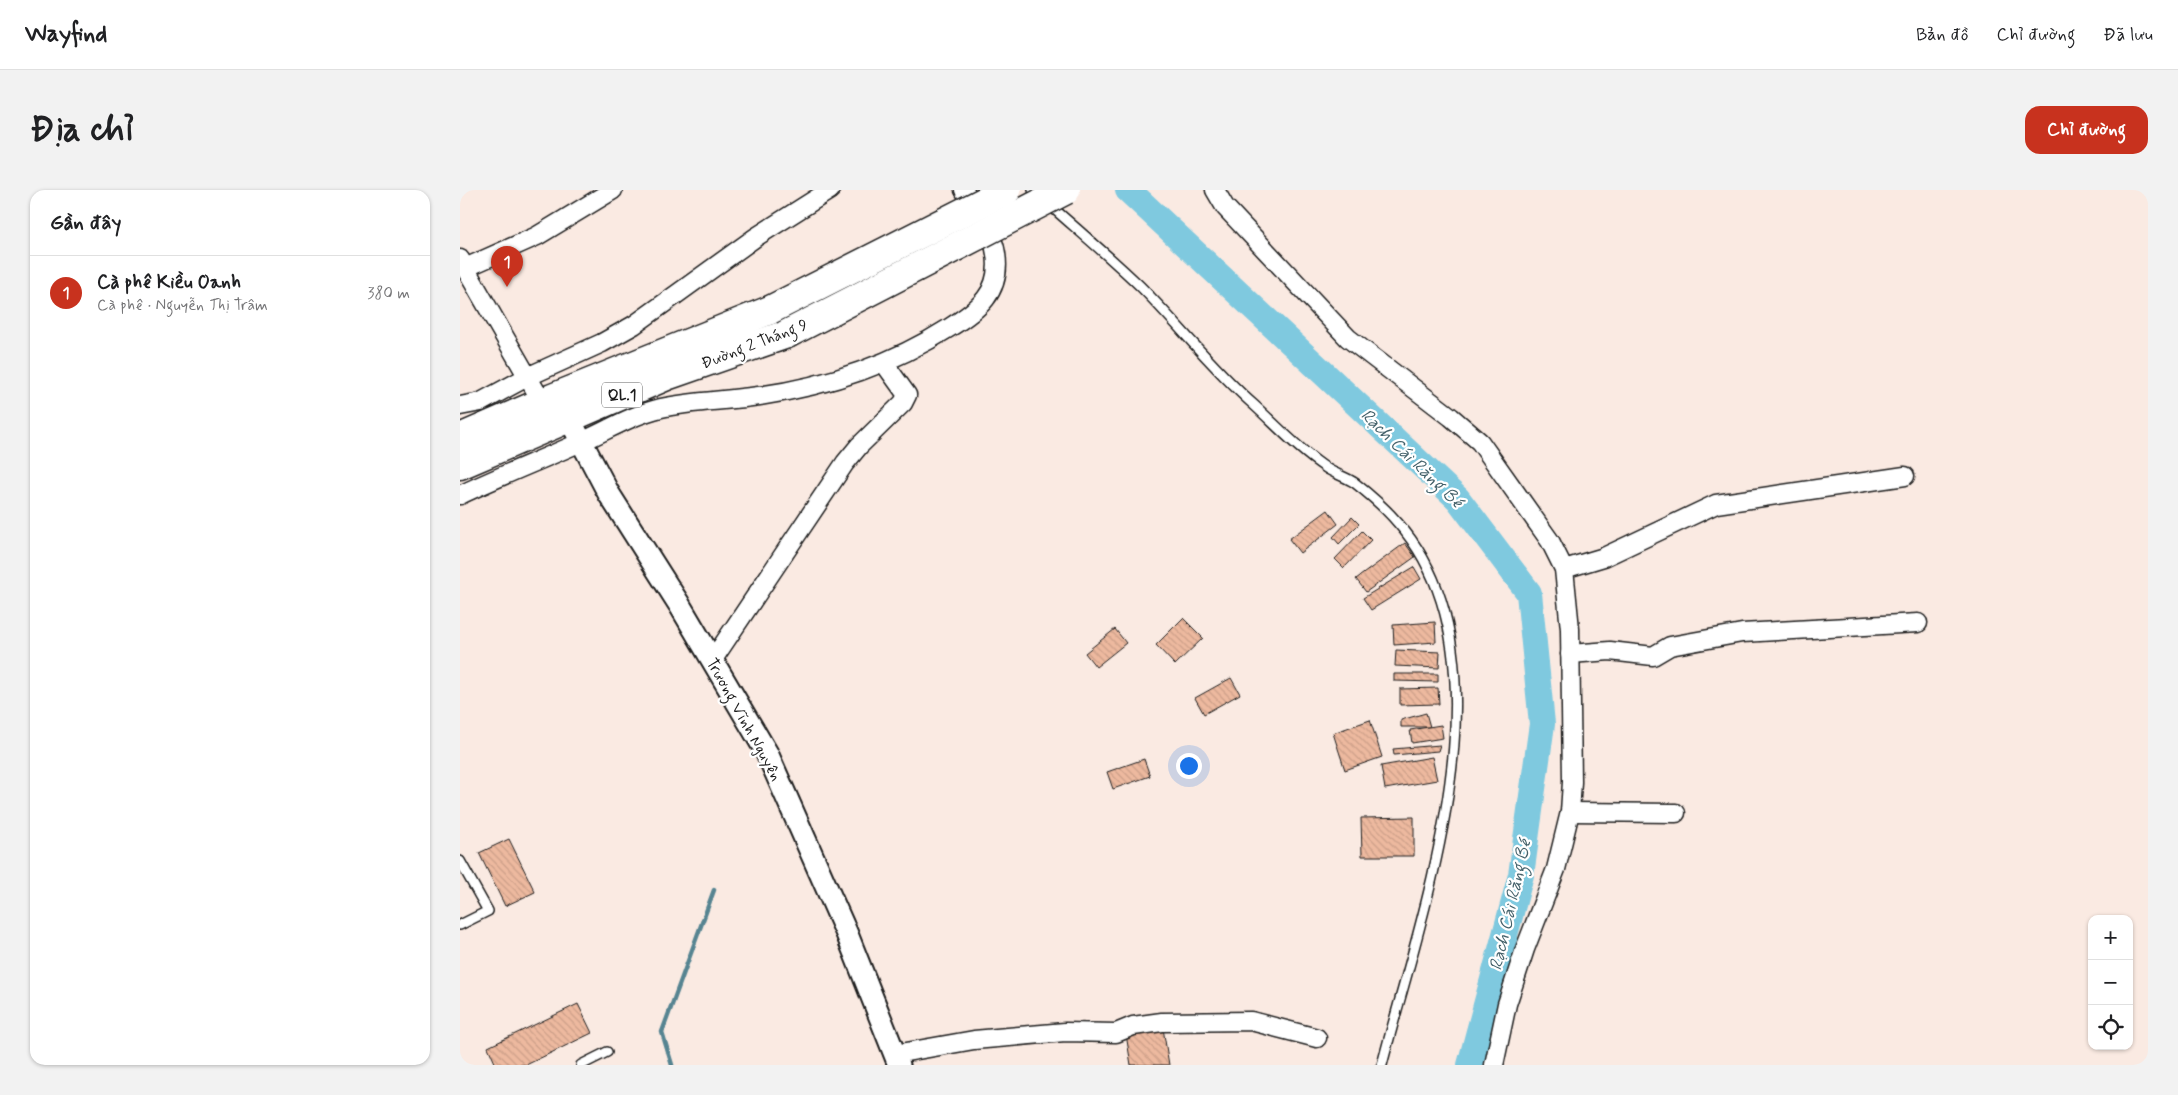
<!DOCTYPE html>
<html lang="vi">
<head>
<meta charset="utf-8">
<style>
	body { margin:0; font-family:Mynerve,sans-serif; background:#f2f2f2; color:#202124 }
	.controls { position:absolute; right:15px; bottom:15px; display:grid; overflow:hidden; border-radius:10px; box-shadow:0 1px 4px #0004 }
	.controls button { width:45px; height:45px; display:grid; place-items:center; padding:0; border:0; border-bottom:1px solid #e0e0e0; background:#fff; color:#202124; font:25px sans-serif }
	.you { position:absolute; left:728px; top:575px; width:18px; height:18px; margin:-12px; border:4px solid #fff; border-radius:50%; background:#1a73e8; box-shadow:0 0 0 8px #1a73e833 }
	.badge { display:grid; place-items:center; width:32px; height:32px; border-radius:50%; background:#c8321e; color:#fff; font-size:16px; font-weight:700 }
	.pin { position:absolute; translate:-50% -41px; filter:drop-shadow(0 1px 2px #0008) }
	.pin::after { content:''; position:absolute; top:26px; width:18px; height:15px; background:inherit; clip-path:polygon(0 0,100% 0,50% 100%) }
	.list { margin:0; padding:0; list-style:none }
	h2 { display:flex; justify-content:space-between; align-items:center; height:65px; margin:0; padding:0 20px; font-size:21px }
	h2 small { font-size:16px; font-weight:400; color:#757577 }
	.list li { display:grid; grid-template-columns:32px 1fr auto; gap:15px; align-items:center; box-sizing:border-box; height:75px; padding:0 20px; border-top:1px solid #e0e0e0 }
	.list b { display:block; font-size:19px; white-space:nowrap }
	.list p { margin:0; font-size:16px; white-space:nowrap; color:#757577 }
	.list em { font-size:16px; font-style:normal; color:#757577 }
	.icon { flex:none; width:28px; height:28px; fill:none; stroke:currentColor; stroke-width:2; stroke-linecap:round; stroke-linejoin:round }
	.map { position:relative; flex:none; width:1688px; height:875px; overflow:hidden; border-radius:15px }
	header { display:flex; align-items:center; gap:30px; box-sizing:border-box; height:70px; padding:0 25px; background:#fff; border-bottom:1px solid #e0e0e0 }
	header strong { font-size:24px }
	nav { display:flex; gap:28px; margin-inline-start:auto; font-size:18px }
	.intro { display:flex; align-items:center; justify-content:space-between; box-sizing:border-box; height:120px; padding:0 30px }
	h1 { margin:0; font-size:35px }
	.button { padding:12px 22px; border-radius:15px; background:#c8321e; color:#fff; font-size:18px; font-weight:700 }
	main { display:flex; gap:30px; padding:0 30px }
	aside { flex:1; background:#fff; border-radius:15px; box-shadow:0 1px 4px #0004 }
	.map>svg:first-child { display:block }
</style>
</head>
<body>
<header>
<strong>Wayfind</strong>
<nav><a>Bản đồ</a><a>Chỉ đường</a><a>Đã lưu</a></nav>
</header>
<div class="intro"><h1>Địa chỉ</h1><a class="button">Chỉ đường</a></div>
<main>
<aside>
<h2>Gần đây<small></small></h2>
<ul class="list">
<li><span class="badge">1</span><div><b>Cà phê Kiều Oanh</b><p>Cà phê · Nguyễn Thị Trâm</p></div><em>380 m</em></li>
</ul>
</aside>
<div class="map">
<svg width="1688" height="875" viewBox="0 0 1688 875">
	<defs>
		<pattern id="building-back-hatch" width="6" height="6" patternUnits="userSpaceOnUse" patternTransform="scale(1.25)"><rect width="6" height="6" fill="#edb99f"/><path d="M-1 5l2 2M0 0l6 6M5-1l2 2" fill="none" stroke="#cb9e88"/></pattern>
	</defs>
	<rect width="100%" height="100%" fill="#faeae2"/>
	<filter id="ink" filterUnits="userSpaceOnUse"><feTurbulence type="fractalNoise" baseFrequency=".02" numOctaves="2"/><feDisplacementMap in="SourceGraphic" scale="10" xChannelSelector="R" yChannelSelector="G"/><feConvolveMatrix kernelMatrix="1 2 1 2 8 2 1 2 1" color-interpolation-filters="sRGB"/></filter>
	<g filter="url(#ink)">
		<g fill="none" stroke-linecap="round" stroke-linejoin="round">
			<!-- stream -->
			<polyline stroke="#578491" stroke-width="4.5" points="212,875 202,842 254,700"/>
			<!-- river -->
			<polyline stroke="#7fc9df" stroke-width="26" points="668,0 998,309 1069,403 1082,534 1061,685 1010,875"/>
		</g>
		<!-- building -->
		<g fill="url(#building-back-hatch)" stroke="#1c1c1c">
			<polygon points="868,320 878,334 840,363 829,349"/>
			<polygon points="892,327 899,334 879,354 873,347"/>
			<polygon points="902,341 911,350 884,378 875,369"/>
			<polygon points="945,353 955,367 906,402 896,389"/>
			<polygon points="954,377 961,389 911,420 903,408"/>
			<polygon points="723,428 743,448 715,475 696,455"/>
			<polygon points="975,432 976,452 934,455 933,435"/>
			<polygon points="655,439 666,453 636,477 625,463"/>
			<polygon points="936,460 980,462 979,478 935,476"/>
			<polygon points="934,484 978,484 978,492 934,491"/>
			<polygon points="771,488 780,504 744,524 735,508"/>
			<polygon points="978,498 979,514 940,515 940,499"/>
			<polygon points="966,523 970,537 941,537 941,530"/>
			<polygon points="910,530 922,567 885,580 873,543"/>
			<polygon points="981,535 983,548 952,553 950,540"/>
			<polygon points="980,555 978,561 934,565 933,559"/>
			<polygon points="972,567 977,590 925,599 921,576"/>
			<polygon points="684,569 690,586 653,599 647,582"/>
			<polygon points="954,627 954,666 902,666 901,628"/>
			<polygon points="49,649 75,702 45,716 19,663"/>
			<polygon points="118,814 132,843 66,875 36,875 28,857"/>
			<polygon points="702,832 709,875 671,875 665,838"/>
		</g>
		<g fill="none" stroke-linecap="round" stroke-linejoin="round">
			<!-- service casing -->
			<g stroke="#1c1c1c" stroke-width="12">
				<g id="service">
					<path d="M 573,0 C 608,32 646,63 680,96 C 719,135 753,179 794,215 C 817,236 840,261 866,278 C 875,284 886,287 895,293 C 909,304 926,319 938,333 C 1057,467 961,723 922,875"/>
					<polyline points="0,671 28,721 0,735"/>
					<polyline points="121,875 147,862"/>
				</g>
			</g>
			<!-- minor casing -->
			<g stroke="#1c1c1c" stroke-width="21">
				<g id="minor">
					<polyline points="755,0 765,17 888,148 991,227 1020,252 1090,351 1104,379 1110,439 1112,592 1110,622 1096,679 1065,759 1047,814 1034,875"/>
					<polyline points="0,69 82,212"/>
					<polyline points="5,78 77,46 153,0"/>
					<polyline points="0,216 21,212 67,187 142,153 174,135 296,47 370,0"/>
					<path d="M 0,305 C 40,286 81,270 121,252 C 148,240 172,225 201,218 C 233,211 266,211 299,206 C 367,196 431,175 489,138 C 518,120 542,102 536,64 C 533,42 516,19 504,0"/>
					<polyline points="1104,379 1144,367 1256,314 1445,286"/>
					<polyline points="1110,464 1150,461 1193,466 1210,456 1282,443 1458,433"/>
					<polyline points="252,471 385,273 399,256 443,213 447,205 424,173"/>
					<polyline points="1110,622 1216,623"/>
					<polyline points="435,864 514,850 605,842 656,843 673,836 702,832 791,831 857,848"/>
				</g>
			</g>
			<!-- tertiary casing -->
			<g stroke="#1c1c1c" stroke-width="25">
				<polyline id="tertiary" points="109,228 149,304 219,414 307,563 387,744 439,875"/>
			</g>
			<!-- trunk casing -->
			<g stroke="#1c1c1c" stroke-width="31">
				<g id="trunk">
					<polyline points="0,248 92,208 310,120"/>
					<polyline points="0,275 209,185 327,144"/>
				</g>
			</g>
			<!-- service -->
			<use href="#service" stroke="#fff" stroke-width="9"/>
			<!-- minor -->
			<use href="#minor" stroke="#fff" stroke-width="18"/>
			<!-- tertiary -->
			<use href="#tertiary" stroke="#fff" stroke-width="21"/>
			<!-- trunk -->
			<use href="#trunk" stroke="#fff" stroke-width="28"/>
			<!-- trunk-bridge casing -->
			<g stroke="#1c1c1c" stroke-width="31" stroke-linecap="butt">
				<g id="trunk-bridge">
					<polyline points="310,120 547,0"/>
					<polyline points="327,144 606,0"/>
				</g>
			</g>
			<!-- trunk-bridge -->
			<use href="#trunk-bridge" stroke="#fff" stroke-width="28"/>
		</g>
	</g>
	<g text-anchor="middle" stroke-width="4.5" stroke-linejoin="round" paint-order="stroke">
		<!-- shield labels -->
		<rect fill="#fff" stroke="#606060" stroke-width="1" x="142" y="192.5" width="40" height="25" rx="4"/>
		<g font-size="15" font-weight="bold" fill="#1c1c1c">
			<text x="162" y="210">QL.1</text>
		</g>
		<!-- street labels -->
		<g font-size="16" fill="#1c1c1c" stroke="#fff">
			<text transform="translate(294 153) rotate(-21)" y="6">Đường 2 Tháng 9</text>
			<text transform="translate(285 529) rotate(61)" y="6">Trương Vĩnh Nguyên</text>
		</g>
		<!-- water labels -->
		<g font-size="18" font-style="italic" fill="#44616a" stroke="#fff">
			<text transform="translate(952 268) rotate(44)" y="6">Rạch Cái Răng Bé</text>
			<text transform="translate(1050 715) rotate(-77)" y="6">Rạch Cái Răng Bé</text>
		</g>
	</g>
</svg>
<div class="controls">
<button>+</button>
<button>−</button>
<button><svg class="icon" aria-label="locate" viewBox="0 0 24 24"><circle cx="12" cy="12" r="6"/><path d="M12 2v4M12 18v4M2 12h4M18 12h4"/></svg></button>
</div>
<div class="you"></div>
<div class="pin badge" style="left:47px;top:97px">1</div>
</div>
</main>
</body>
</html>
